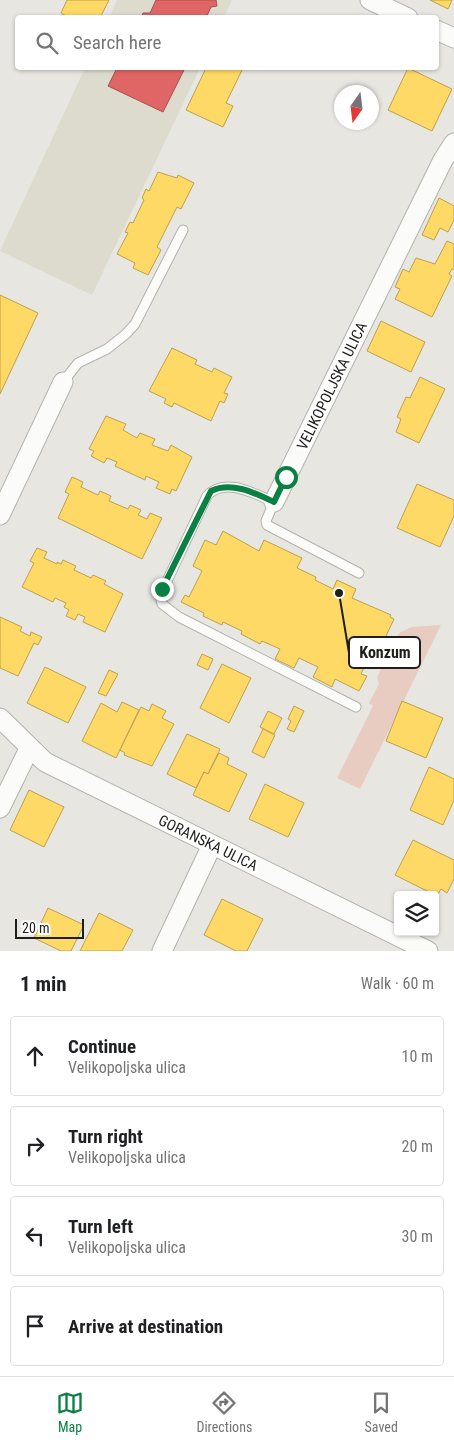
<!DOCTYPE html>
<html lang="en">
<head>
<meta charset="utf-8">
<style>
	body { margin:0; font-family:"Roboto Condensed",sans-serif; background:#f2f2f2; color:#202124 }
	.controls { position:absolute; right:15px; bottom:15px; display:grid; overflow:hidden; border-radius:5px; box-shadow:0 1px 4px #0004 }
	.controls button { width:45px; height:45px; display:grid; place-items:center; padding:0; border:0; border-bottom:1px solid #e0e0e0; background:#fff; color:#202124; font:25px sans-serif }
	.compass { position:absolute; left:334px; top:85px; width:45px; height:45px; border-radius:50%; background:#fff; box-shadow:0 1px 4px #0004; rotate:194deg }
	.scale { position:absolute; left:15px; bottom:12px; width:69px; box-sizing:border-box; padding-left:5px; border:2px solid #1e1e1a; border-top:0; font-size:14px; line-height:18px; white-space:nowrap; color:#1e1e1a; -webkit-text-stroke:4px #fff; paint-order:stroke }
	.stop { position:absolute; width:15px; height:15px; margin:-11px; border:4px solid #0b8043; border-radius:50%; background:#fff }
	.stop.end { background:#0b8043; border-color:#fff; box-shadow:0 1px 5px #0008 }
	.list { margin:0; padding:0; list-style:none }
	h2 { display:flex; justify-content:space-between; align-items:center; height:65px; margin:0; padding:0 20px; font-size:21px }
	h2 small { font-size:16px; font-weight:400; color:#757577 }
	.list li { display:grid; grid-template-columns:32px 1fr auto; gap:15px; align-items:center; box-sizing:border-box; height:80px; margin:0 10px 10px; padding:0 10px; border:1px solid #e0e0e0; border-radius:5px }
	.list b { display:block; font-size:19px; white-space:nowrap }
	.list p { margin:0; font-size:16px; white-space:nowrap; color:#757577 }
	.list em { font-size:16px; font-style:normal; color:#757577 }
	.icon { flex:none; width:28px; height:28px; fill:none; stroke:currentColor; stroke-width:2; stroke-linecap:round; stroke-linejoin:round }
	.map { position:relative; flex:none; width:454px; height:951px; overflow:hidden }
	.search { position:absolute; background:#fff; box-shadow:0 1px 4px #0004; left:15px; right:15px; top:15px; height:55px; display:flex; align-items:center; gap:12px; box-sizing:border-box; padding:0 18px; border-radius:5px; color:#757577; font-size:19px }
	.sheet { height:425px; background:#fff }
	nav { display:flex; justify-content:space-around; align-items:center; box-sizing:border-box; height:70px; border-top:1px solid #e0e0e0; background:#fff; font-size:14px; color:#757577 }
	nav a { display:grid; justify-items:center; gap:2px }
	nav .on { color:#0b8043 }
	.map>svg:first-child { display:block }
</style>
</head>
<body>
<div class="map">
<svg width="454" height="951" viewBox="0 0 454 951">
	<rect width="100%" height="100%" fill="#e7e6e0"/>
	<!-- built -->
	<g fill="#dcdbce">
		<polygon points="117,0 232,0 224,17 109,18"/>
		<polygon points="85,68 200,68 92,295 0,251"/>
	</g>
	<!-- green -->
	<polygon fill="#e9ccc1" points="441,625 360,789 337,778 373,706 369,703 379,684 377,677 399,633 412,627"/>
	<!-- homes -->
	<g fill="#ffd966" stroke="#bca14f">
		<polygon points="67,0 109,0 100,18 70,18 61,13"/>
		<polygon points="430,0 452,0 448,9"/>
		<polygon points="206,68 243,68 226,103 233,106 223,127 186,110"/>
		<polygon points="408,68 452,89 432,131 388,110"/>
		<polygon points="158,172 177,178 178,175 194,183 181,209 177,207 157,247 161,250 148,275 133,268 135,263 117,254 128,233 125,232 130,222 133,223 144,200 142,198 146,189 149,191"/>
		<polygon points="439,198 454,206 454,220 448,232 440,228 434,240 422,235"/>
		<polygon points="447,241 454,244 454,269 452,269 449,274 452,276 432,317 395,299 400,289 395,287 403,269 409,272 416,258 435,264"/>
		<polygon points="0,295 38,313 0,394"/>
		<polygon points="381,321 425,342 411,372 367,351"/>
		<polygon points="172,348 197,360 195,364 212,372 214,368 232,377 224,393 228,394 224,403 220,401 211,421 174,403 172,407 164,403 166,399 149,391"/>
		<polygon points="420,377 445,389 419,443 396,432 401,419 397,417 406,397 410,398"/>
		<polygon points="106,416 126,424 123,430 137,438 140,433 155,439 152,445 168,451 171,445 192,457 176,491 172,489 170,494 156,488 159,482 146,476 145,480 115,466 117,462 107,458 104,463 91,456 94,451 89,449"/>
		<polygon points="72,477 83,482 81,487 98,495 100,491 111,496 109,501 128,509 130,505 141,510 138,515 147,519 150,513 162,518 142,559 58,518 69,494 65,492"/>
		<polygon points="417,484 454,500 454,516 440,547 397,528"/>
		<polygon points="223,531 259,551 264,540 302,558 297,568 316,577 315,580 333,589 337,580 356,589 352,598 391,615 390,617 394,619 379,651 373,648 361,674 367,676 359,691 335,679 332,687 313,677 318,667 299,658 294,668 275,659 280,649 262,641 260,644 241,634 242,631 223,622 222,625 203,616 204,613 181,602 185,595 189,597 202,571 193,566 205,540 216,545"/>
		<polygon points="37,548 47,552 44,558 57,564 57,562 61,564 63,560 76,566 74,570 91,578 93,575 106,581 104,584 123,594 105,632 83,622 85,617 78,614 75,620 66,616 69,610 64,607 66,603 55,598 53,602 22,587 34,563 30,561"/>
		<polygon points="0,617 22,627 20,631 30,636 31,632 42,637 38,645 34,643 18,676 0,668"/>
		<polygon points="202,654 213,659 208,670 197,665"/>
		<polygon points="222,664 251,678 229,723 200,708"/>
		<polygon points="45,667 86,687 68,723 27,703"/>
		<polygon points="109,670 118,674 106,696 98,693"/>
		<polygon points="402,701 443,718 426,758 386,741"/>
		<polygon points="122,702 139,710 116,758 82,741 101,703 117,712"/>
		<polygon points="152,704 166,711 162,718 174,724 152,766 124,755 125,753 120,750 141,707 149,711"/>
		<polygon points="294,706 304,711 294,732 287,729 291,721 288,719"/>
		<polygon points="268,711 282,718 274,734 260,727"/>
		<polygon points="263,729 275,735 264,758 252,752"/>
		<polygon points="187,734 220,749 208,774 204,772 196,788 167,774"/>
		<polygon points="219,753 229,758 227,764 247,774 229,812 193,795 204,772 208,774"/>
		<polygon points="429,767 454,779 454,800 443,825 410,810"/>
		<polygon points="265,784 304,803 288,837 249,819"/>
		<polygon points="29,790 64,807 44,847 10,830"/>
		<polygon points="413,840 454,860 454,879 447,893 441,889 437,896 395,875"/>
		<polygon points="222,899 263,919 247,951 236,951 204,935"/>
		<polygon points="48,908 84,925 71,951 61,951 34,938"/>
		<polygon points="99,913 133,930 122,951 80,951"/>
	</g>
	<!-- shops -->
	<g fill="#e06666" stroke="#a6504f">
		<polygon points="156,0 216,0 217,6 211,7 206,18 141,18 143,13 150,13"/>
		<polygon points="117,68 185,68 163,112 108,86"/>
	</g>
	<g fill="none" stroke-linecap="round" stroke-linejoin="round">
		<!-- lane casing -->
		<g stroke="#b3b3ae" stroke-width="11">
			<g id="lane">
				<polyline points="63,382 78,363 107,349 126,334 135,324 183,230"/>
				<path d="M 356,707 L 179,617 L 162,604 L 160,596 L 207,496 C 224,476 255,494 274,502 L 266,521 L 267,525 L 359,573"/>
			</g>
		</g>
		<!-- street casing -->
		<g stroke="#b3b3ae" stroke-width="21">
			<g id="street">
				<polyline points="370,0 408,18"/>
				<polyline points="436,30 454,38"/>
				<polyline points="274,502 443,160 454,143"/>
				<polyline points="0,515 63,382"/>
				<polyline points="0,718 45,762 428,951"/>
				<polyline points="0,808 29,749"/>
				<polyline points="162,951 212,845"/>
			</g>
		</g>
		<!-- lane -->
		<use href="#lane" stroke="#fbfbfa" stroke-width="9"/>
		<!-- street -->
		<use href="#street" stroke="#fbfbfa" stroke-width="19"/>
	</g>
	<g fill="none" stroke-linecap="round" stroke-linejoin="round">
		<!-- route -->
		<path stroke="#0b8043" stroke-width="6" d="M 162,589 L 211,491 C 232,481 255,493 274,502 L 286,477"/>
	</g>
	<g text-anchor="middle" stroke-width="5" stroke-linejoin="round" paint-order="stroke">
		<!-- street labels -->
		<g font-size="15" fill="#1e1e1a" stroke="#fff">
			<text transform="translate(332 386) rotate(-64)" y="5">VELIKOPOLJSKA ULICA</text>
			<text transform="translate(208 843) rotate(26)" y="5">GORANSKA ULICA</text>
		</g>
	</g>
	<!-- callouts -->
	<path fill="none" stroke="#1e1e1a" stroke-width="2" d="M339 593L349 653"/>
	<circle fill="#1e1e1a" stroke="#fff" stroke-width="2" cx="339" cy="593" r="5"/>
	<rect fill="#fff" stroke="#1e1e1a" stroke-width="2" x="349" y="637" width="71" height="31" rx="5"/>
	<g font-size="16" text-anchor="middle" font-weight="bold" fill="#1e1e1a">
		<text x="385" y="658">Konzum</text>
	</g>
</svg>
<div class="controls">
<button><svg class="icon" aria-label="layers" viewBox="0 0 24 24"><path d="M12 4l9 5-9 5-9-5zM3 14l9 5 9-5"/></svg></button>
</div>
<svg class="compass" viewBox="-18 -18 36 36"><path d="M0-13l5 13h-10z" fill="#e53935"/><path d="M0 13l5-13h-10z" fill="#757577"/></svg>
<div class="scale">20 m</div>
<div class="stop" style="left:286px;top:477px"></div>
<div class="stop end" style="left:162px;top:589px"></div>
<div class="search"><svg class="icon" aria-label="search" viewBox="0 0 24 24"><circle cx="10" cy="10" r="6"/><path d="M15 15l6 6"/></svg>Search here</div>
</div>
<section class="sheet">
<h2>1 min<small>Walk · 60 m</small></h2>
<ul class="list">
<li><svg class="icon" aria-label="ahead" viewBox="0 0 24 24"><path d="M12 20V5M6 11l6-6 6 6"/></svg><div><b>Continue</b><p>Velikopoljska ulica</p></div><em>10 m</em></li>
<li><svg class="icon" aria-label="right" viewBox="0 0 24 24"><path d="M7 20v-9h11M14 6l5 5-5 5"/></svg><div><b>Turn right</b><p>Velikopoljska ulica</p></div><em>20 m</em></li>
<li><svg class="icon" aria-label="left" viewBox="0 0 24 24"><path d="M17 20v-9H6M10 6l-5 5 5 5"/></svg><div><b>Turn left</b><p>Velikopoljska ulica</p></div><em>30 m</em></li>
<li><svg class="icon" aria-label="arrive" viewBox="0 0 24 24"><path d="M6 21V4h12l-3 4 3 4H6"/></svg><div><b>Arrive at destination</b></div></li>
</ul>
</section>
<nav>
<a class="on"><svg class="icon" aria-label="map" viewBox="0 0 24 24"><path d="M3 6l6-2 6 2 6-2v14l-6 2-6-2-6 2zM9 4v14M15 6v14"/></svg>Map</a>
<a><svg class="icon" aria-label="directions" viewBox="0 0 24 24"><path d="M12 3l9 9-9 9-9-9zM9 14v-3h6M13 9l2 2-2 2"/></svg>Directions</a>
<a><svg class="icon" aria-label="saved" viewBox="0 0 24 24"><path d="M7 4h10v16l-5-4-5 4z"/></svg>Saved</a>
</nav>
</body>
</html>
